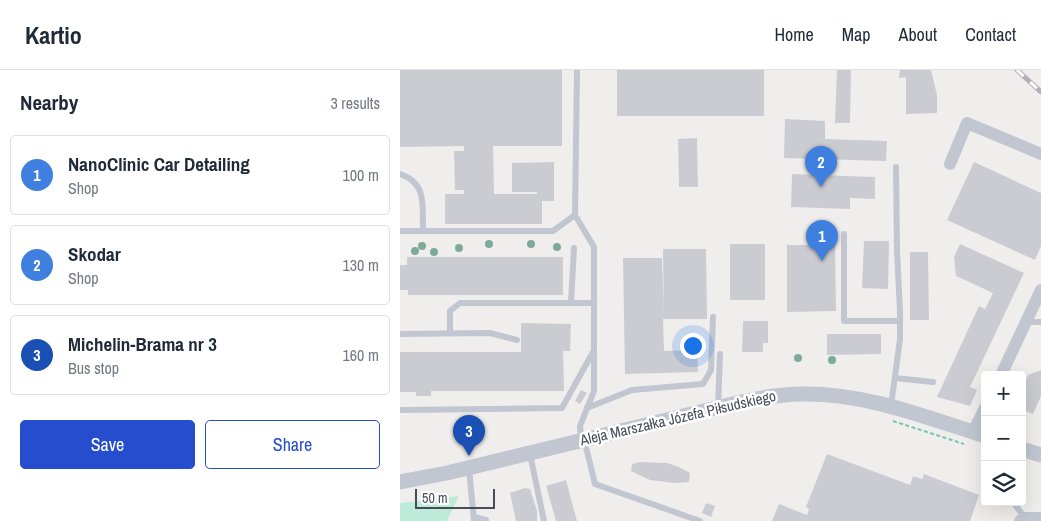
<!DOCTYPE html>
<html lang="en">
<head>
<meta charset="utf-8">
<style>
	body { margin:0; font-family:"Archivo Narrow",sans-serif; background:#f2f2f3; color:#1f2937 }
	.controls { position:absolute; right:15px; bottom:15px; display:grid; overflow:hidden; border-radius:5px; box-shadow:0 5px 20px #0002 }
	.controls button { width:45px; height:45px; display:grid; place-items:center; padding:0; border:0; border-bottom:1px solid #e0e1e3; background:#fff; color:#1f2937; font:25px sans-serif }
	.scale { position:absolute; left:15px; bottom:12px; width:80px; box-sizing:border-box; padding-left:5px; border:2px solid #474c59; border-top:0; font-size:14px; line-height:18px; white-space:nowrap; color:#474c59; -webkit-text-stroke:4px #fff; paint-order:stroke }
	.you { position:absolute; left:292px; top:275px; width:18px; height:18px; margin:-12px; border:4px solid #fff; border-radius:50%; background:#1a73e8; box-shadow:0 0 0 8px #1a73e833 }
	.badge { display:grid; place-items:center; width:32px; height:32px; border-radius:50%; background:#274dcf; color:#fff; font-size:16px; font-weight:700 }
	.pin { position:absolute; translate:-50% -41px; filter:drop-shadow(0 1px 2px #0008) }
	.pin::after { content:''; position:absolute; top:26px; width:18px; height:15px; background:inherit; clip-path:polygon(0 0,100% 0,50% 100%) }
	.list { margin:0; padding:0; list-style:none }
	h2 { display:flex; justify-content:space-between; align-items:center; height:65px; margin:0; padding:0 20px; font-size:21px }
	h2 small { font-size:16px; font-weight:400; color:#747a83 }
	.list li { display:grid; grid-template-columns:32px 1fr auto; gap:15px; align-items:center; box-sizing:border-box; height:80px; margin:0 10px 10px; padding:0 10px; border:1px solid #e0e1e3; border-radius:5px }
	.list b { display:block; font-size:19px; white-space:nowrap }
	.list p { margin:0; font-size:16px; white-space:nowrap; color:#747a83 }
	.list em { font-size:16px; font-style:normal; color:#747a83 }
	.actions { display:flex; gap:10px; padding:15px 20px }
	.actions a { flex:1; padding:11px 0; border:1px solid #274dcf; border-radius:5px; text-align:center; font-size:18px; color:#274dcf }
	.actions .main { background:#274dcf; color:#fff }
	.icon { flex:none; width:28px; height:28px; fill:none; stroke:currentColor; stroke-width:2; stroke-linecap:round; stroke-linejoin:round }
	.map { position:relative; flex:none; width:641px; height:451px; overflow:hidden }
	header { display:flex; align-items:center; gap:30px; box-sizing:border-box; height:70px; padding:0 25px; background:#fff; border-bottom:1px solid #e0e1e3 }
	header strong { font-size:24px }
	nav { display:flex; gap:28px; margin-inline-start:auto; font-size:18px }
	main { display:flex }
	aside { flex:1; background:#fff }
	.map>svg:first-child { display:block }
</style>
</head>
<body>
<header>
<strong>Kartio</strong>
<nav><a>Home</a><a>Map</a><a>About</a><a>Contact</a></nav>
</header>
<main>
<aside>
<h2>Nearby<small>3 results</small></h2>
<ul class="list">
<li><span class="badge" style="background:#3f7fe0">1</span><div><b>NanoClinic Car Detailing</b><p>Shop</p></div><em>100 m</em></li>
<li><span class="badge" style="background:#3f7fe0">2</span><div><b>Skodar</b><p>Shop</p></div><em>130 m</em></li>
<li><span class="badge" style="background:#1a4fb4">3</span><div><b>Michelin-Brama nr 3</b><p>Bus stop</p></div><em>160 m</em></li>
</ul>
<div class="actions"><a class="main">Save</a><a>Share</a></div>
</aside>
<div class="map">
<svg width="641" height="451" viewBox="0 0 641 451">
	<rect width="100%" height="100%" fill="#f0eeed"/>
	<!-- green -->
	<polygon fill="#beead9" points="59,426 47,451 0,451 0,433"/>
	<!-- building -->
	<g fill="#cbcbd2">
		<polygon points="0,0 162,0 162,76 93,76 94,124 137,124 137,122 112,122 112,93 154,92 154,131 142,131 142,154 45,154 45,124 64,124 64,120 55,120 54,81 64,81 64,76 0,77"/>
		<rect x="217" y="0" width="147" height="46"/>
		<polygon points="437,0 451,0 450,53 435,53"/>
		<polygon points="500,0 531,0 537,25 537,43 506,44 506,7 499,8"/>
		<polygon points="385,49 425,51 425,69 487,71 486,91 384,88"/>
		<polygon points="297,68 298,117 279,117 278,69"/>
		<polygon points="574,92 641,123 641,176 635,190 547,150"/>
		<polygon points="392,104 475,107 475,129 450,128 450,139 391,137"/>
		<polygon points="464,171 489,171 488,219 462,218"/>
		<rect x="330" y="174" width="35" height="56"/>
		<polygon points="560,174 624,203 570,317 577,320 570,336 537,327 579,236 585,239 593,223 556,206 554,187"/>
		<polygon points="387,175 435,175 436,241 387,242"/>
		<polygon points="263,179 306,179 307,249 263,249 264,281 297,280 298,302 225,304 223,188 262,188 264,244"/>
		<polygon points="510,182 528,182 529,250 510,250"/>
		<polygon points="7,187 163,187 163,225 8,225 8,220 0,220 0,195 7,195"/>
		<polygon points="343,251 368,251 368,273 363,273 363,282 342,282"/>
		<polygon points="121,253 171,254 170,281 163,281 164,321 31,321 31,326 16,326 16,322 0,322 0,282 121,282"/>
		<polygon points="427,264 481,264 481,284 427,285"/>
		<polygon points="641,300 641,326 633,344 622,340 622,319 628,305"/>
		<polygon points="181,320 187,323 180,334 175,331"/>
		<polygon points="427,384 510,415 513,406 522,409 524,404 579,425 570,451 372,451 379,434 407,445 409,439 406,437"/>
		<polygon points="240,392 267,393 279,397 290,403 289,412 274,413 250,410 231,401 232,394"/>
		<polygon points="166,410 177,451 156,451 146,416"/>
		<polygon points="125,418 130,419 137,441 137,451 116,451 110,423"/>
		<polygon points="306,433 315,436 311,447 302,443"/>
	</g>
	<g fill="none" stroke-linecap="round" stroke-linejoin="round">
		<!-- path -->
		<polyline stroke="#79c5b0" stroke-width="2" stroke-dasharray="4 2.5" stroke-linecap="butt" points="493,351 564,374"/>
		<!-- service -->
		<g stroke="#c1c6d1" stroke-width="6">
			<polyline points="177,0 175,145 194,177 194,321 180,356 181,370 186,377 195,414 300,451"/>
			<path d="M 0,104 C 28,113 22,137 23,161"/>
			<polyline points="0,161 153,161 175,145"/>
			<polyline points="444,164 444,251 500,251"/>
			<polyline points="171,233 174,178"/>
			<polyline points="626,252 641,252"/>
			<polyline points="50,263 50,241 60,233 194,233"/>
			<polyline points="0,264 90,263 117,270"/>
			<polyline points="495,308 533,312"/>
			<polyline points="491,336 500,269 500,241 497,181 496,97"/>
			<polyline points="318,337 320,284"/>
			<polyline points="187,338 232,320 303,314 311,300 313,247"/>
			<polyline points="0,340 162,338 193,282"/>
			<polyline points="130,384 144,451"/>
			<polyline points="69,398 74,451"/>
			<polyline points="613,432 625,448"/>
			<polyline points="74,447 86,450"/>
		</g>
		<!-- minor -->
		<g stroke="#c1c6d1" stroke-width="12">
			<polyline points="550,94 567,53 641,84"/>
			<polyline points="601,305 641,220"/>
			<polyline points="573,362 585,338"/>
			<polyline points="620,451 625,448 641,448"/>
		</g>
		<!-- tertiary -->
		<g stroke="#c1c6d1" stroke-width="15">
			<polyline points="622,379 641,385"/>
			<path d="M 0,412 L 47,403 L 341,332 C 361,328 381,324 402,324 C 466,323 525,347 585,366"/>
		</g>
		<!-- rail casing -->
		<g stroke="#b0b1b7" stroke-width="5">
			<polyline id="rail" points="617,0 641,22"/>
		</g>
		<!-- rail -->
		<use href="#rail" stroke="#fff" stroke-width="3" stroke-dasharray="9" stroke-linecap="butt"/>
	</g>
	<!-- trees -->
	<g fill="#7cab9d">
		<circle cx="89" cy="174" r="4"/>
		<circle cx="131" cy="174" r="4"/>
		<circle cx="22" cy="176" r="4"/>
		<circle cx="157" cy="177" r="4"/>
		<circle cx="59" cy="178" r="4"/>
		<circle cx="15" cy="181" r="4"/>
		<circle cx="34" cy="182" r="4"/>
		<circle cx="398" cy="288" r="4"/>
		<circle cx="432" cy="290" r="4"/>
	</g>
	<g text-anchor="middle" stroke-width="5" stroke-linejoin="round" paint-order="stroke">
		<!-- street labels -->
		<g font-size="15" fill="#474c59" stroke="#fff">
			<text transform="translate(278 348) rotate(-13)" y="5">Aleja Marszałka Józefa Piłsudskiego</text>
		</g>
	</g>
</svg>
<div class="controls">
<button>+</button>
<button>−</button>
<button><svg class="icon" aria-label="layers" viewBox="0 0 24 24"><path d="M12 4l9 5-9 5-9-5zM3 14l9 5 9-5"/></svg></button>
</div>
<div class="scale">50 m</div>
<div class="you"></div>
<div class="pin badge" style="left:422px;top:191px;background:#3f7fe0">1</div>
<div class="pin badge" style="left:421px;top:117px;background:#3f7fe0">2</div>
<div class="pin badge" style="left:69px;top:386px;background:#1a4fb4">3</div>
</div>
</main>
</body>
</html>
